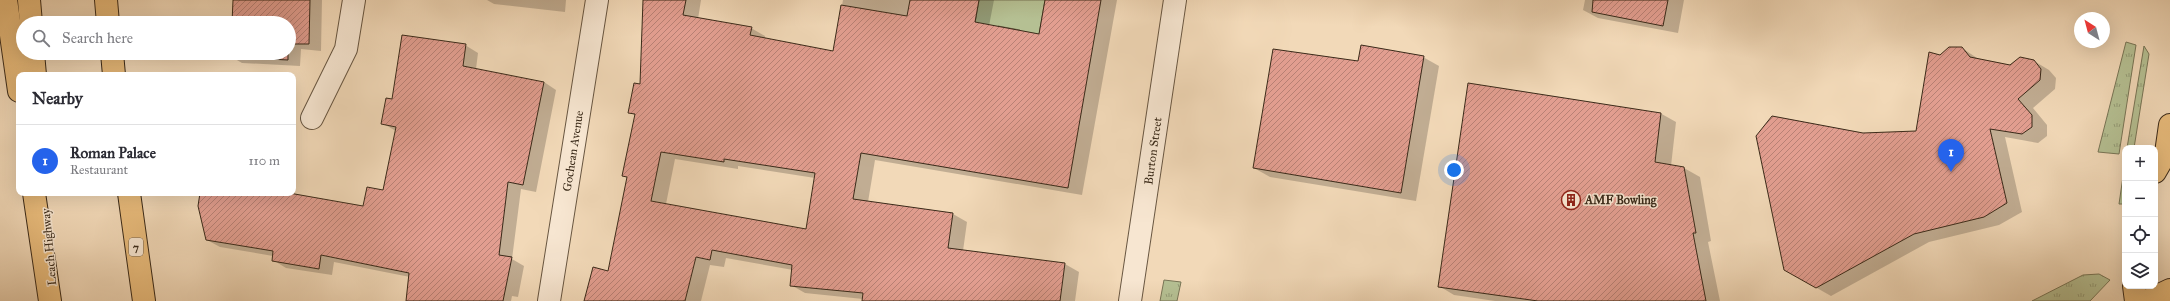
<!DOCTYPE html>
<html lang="en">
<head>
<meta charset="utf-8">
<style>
	body { margin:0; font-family:"IM FELL Great Primer",serif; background:#f7f7f7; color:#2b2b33 }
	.controls { position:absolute; right:12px; bottom:12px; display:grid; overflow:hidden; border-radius:8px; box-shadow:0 4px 16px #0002 }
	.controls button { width:36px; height:36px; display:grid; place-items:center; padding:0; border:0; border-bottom:1px solid #e1e1e2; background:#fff; color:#2b2b33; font:20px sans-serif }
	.compass { position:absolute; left:2074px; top:12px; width:36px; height:36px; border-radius:50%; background:#fff; box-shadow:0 4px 16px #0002; rotate:324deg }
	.you { position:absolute; left:1454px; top:170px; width:14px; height:14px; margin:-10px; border:3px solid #fff; border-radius:50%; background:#1a73e8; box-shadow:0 0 0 6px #1a73e833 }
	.badge { display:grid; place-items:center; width:26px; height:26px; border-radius:50%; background:#2563eb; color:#fff; font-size:13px; font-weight:700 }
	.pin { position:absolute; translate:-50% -33px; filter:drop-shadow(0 1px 2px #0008) }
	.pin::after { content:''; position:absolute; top:21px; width:14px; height:12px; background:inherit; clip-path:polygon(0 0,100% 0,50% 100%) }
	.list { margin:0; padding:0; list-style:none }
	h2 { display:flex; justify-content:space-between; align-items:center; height:52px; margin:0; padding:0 16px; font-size:17px }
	h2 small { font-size:13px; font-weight:400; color:#7c7c81 }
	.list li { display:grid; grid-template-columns:26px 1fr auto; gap:12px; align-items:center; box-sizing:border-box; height:72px; padding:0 16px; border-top:1px solid #e1e1e2 }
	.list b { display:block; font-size:15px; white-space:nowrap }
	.list p { margin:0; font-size:13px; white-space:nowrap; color:#7c7c81 }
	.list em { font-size:13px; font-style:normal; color:#7c7c81 }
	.icon { flex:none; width:22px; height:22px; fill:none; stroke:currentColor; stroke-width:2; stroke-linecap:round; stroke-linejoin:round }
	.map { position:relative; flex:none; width:2170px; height:301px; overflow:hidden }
	.search { position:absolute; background:#fff; box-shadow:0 4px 16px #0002; left:16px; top:16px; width:280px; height:44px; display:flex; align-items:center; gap:10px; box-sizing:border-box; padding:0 14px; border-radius:22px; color:#7c7c81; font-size:15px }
	.panel { position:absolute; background:#fff; box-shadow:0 4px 16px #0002; left:16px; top:72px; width:280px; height:124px; border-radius:8px }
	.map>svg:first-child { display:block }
</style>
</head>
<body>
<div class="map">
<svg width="2170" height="301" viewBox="0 0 2170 301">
	<defs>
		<pattern id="grass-tufts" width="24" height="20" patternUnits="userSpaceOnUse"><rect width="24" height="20" fill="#b5c093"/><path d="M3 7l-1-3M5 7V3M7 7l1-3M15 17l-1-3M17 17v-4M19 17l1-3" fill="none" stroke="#949c77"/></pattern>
		<pattern id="building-hatch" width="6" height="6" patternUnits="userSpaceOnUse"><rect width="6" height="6" fill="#e29e90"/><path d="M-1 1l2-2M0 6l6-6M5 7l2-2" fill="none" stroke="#b88175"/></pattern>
	</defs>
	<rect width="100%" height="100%" fill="#f2d9b8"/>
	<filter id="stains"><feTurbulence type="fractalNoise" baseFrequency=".005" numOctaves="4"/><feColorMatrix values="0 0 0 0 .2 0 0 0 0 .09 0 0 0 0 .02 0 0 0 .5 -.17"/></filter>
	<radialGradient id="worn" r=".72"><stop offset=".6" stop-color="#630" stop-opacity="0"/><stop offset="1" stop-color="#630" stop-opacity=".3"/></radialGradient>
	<!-- grass -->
	<g fill="url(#grass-tufts)" stroke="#787556">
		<polygon points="2126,42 2136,45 2119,154 2098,152"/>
		<polygon points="2144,46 2149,54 2134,148 2127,148"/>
		<polygon points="2125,163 2125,201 2124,204 2119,204"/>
		<polygon points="2099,274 2110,280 2090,301 2032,301 2083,275"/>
		<polygon points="1164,280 1181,282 1177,301 1160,301"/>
	</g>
	<!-- garden -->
	<path fill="#b5c093" stroke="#787556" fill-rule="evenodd" d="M 979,0 L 1045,0 L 1027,104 L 963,94 ZM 998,26 L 1020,30 L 1013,65 Z"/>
	<!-- shadow -->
	<g fill="#0003" fill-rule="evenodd">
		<polygon points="234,0 322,0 321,51 301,49 300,66 242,63 230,56 230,53 289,53 289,23 233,23"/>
		<polygon points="487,0 566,0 565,12 494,4"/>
		<path d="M 652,0 L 701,0 L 698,19 L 751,28 L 765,36 L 765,39 L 834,52 L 843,0 L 994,0 L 989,26 L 1040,35 L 1046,0 L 1117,0 L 1082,195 L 875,160 L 868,202 L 953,214 L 967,222 L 963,251 L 1065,264 L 1079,272 L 1075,301 L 863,301 L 863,299 L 805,293 L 791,285 L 793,270 L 726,258 L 724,267 L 710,265 L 701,301 L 585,301 L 609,273 L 628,178 L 623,175 L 636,116 L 629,112 L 641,85 ZM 675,159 L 738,169 L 738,166 L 815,178 L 807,230 L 666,204 Z"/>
		<polygon points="1585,0 1684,0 1678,33 1598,18 1583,10"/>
		<polygon points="465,45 478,53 476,69 544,82 556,90 536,192 521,189 512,259 524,266 518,297 512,296 511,301 407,301 410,277 334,262 332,275 286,268 273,260 273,256 220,247 207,240 201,193 283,193 364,207 383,191 396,131 382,123 393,100"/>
		<polygon points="1962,48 1980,60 2010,66 2034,61 2049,70 2056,78 2055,89 2033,108 2047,125 2047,136 2038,143 2005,137 2022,212 1999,225 1929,242 1831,296 1801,279 1863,134 1917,132 1940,56"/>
		<polygon points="1423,57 1439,66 1416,201 1270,177 1254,168 1359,63"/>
		<polygon points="1660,113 1676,122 1671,166 1684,168 1700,177 1711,241 1708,242 1720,301 1495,301 1454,295 1439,286"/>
	</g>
	<!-- building -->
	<g fill="url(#building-hatch)" stroke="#3a2a19" fill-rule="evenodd">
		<polygon points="233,0 310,0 309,44 289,44 289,23 232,23"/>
		<path d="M 643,0 L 686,0 L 683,15 L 752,27 L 750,35 L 833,51 L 841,5 L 907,16 L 910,0 L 979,0 L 975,22 L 1039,34 L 1045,0 L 1101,0 L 1068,188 L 861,153 L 853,199 L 953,213 L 948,248 L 1065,263 L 1060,301 L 862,301 L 863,293 L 790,286 L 792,265 L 712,250 L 710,260 L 696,257 L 685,301 L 584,301 L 593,267 L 608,271 L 627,177 L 622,176 L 635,114 L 628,113 L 634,83 L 640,84 ZM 661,152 L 724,162 L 724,159 L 815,173 L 806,229 L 651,201 Z"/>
		<polygon points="1593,0 1668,0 1663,26 1592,12"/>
		<polygon points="402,35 466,44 463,66 544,82 523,185 508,182 499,255 512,257 503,301 406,301 409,273 321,255 319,269 272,261 273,251 206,240 198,206 200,193 289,193 363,206 367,187 383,190 396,127 381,124 386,98 392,99"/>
		<polygon points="1361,45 1424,56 1401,193 1253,168 1273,49 1358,61"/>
		<polygon points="1949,47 1962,47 1970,57 2010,65 2020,57 2034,60 2041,69 2040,80 2018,99 2032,115 2032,127 2022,134 1990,129 2007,203 1984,217 1914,234 1816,288 1784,270 1756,136 1772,116 1863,133 1916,131 1929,52 1940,55"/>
		<polygon points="229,53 288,53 288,60 229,57"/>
		<polygon points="1468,83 1661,113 1655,162 1684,167 1696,233 1693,233 1706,301 1538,301 1438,287"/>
	</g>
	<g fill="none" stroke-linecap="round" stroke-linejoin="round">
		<!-- minor casing -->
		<g stroke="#685641" stroke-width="24">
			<g id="minor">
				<polyline points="312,118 346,49 354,0"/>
				<polyline points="549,301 597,0"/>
				<polyline points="1130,301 1175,0"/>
			</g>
		</g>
		<!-- major casing -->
		<g stroke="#3a2a19" stroke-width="24">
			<g id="major">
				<polyline points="2155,172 2166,153 2170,125"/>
				<polyline points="2134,286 2136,301"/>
				<polyline points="2147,301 2170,290"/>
			</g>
		</g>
		<!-- highway casing -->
		<g stroke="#3a2a19" stroke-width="24">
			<g id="highway">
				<polyline points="6,0 19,91"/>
				<polyline points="29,0 31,23"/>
				<polyline points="106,0 108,23"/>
				<polyline points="33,53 35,75"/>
				<polyline points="112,53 114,75"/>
				<polyline points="34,193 50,301"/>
				<polyline points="129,193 144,301"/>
			</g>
		</g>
		<!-- minor -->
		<use href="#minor" stroke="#f7e6d1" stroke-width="22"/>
		<!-- major -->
		<use href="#major" stroke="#e9bc7c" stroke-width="22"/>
		<!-- highway -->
		<use href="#highway" stroke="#e9bc7c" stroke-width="22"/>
	</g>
	<!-- icons -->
	<defs>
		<g id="building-ring" transform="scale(1)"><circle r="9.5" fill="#f7e6d1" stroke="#8f2418" stroke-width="1.5"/><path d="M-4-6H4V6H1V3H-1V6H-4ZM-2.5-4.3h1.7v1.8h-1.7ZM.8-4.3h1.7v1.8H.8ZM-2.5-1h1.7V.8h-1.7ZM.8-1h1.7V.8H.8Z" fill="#8f2418"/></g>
	</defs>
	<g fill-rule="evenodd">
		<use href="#building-ring" x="1571" y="200"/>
	</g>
	<g text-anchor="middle" stroke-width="3" stroke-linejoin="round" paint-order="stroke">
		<!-- shield labels -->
		<rect fill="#f7e6d1" stroke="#736250" stroke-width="1" x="129" y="238" width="14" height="18" rx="3"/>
		<g font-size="11" font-weight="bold" fill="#3a2a19">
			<text x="136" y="251">7</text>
		</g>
		<!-- street labels -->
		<g font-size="12" fill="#3a2a19" stroke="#f7e6d1">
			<text transform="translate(573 151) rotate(-81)" y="4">Gochean Avenue</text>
			<text transform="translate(1153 151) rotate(-82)" y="4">Burton Street</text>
			<text transform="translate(49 247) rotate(-95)" y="4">Leach Highway</text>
		</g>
		<!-- poi labels -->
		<g font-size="12" font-weight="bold" fill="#3a2a19" stroke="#f7e6d1" text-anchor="start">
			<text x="1585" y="204">AMF Bowling</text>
		</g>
	</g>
	<rect width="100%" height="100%" filter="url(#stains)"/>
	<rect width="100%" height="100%" fill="url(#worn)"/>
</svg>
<div class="controls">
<button>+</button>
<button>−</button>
<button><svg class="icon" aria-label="locate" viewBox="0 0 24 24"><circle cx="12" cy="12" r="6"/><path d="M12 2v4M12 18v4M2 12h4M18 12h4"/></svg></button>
<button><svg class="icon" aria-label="layers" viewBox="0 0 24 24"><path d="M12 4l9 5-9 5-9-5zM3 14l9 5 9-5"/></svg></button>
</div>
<svg class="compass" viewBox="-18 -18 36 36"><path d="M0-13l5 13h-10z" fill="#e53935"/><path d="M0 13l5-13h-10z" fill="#7c7c81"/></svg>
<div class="you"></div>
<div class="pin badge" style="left:1951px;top:172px">1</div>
<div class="search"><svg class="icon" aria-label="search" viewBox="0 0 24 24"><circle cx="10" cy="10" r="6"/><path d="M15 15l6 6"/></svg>Search here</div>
<section class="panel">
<h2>Nearby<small></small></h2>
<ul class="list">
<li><span class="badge">1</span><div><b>Roman Palace</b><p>Restaurant</p></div><em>110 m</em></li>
</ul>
</section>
</div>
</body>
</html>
